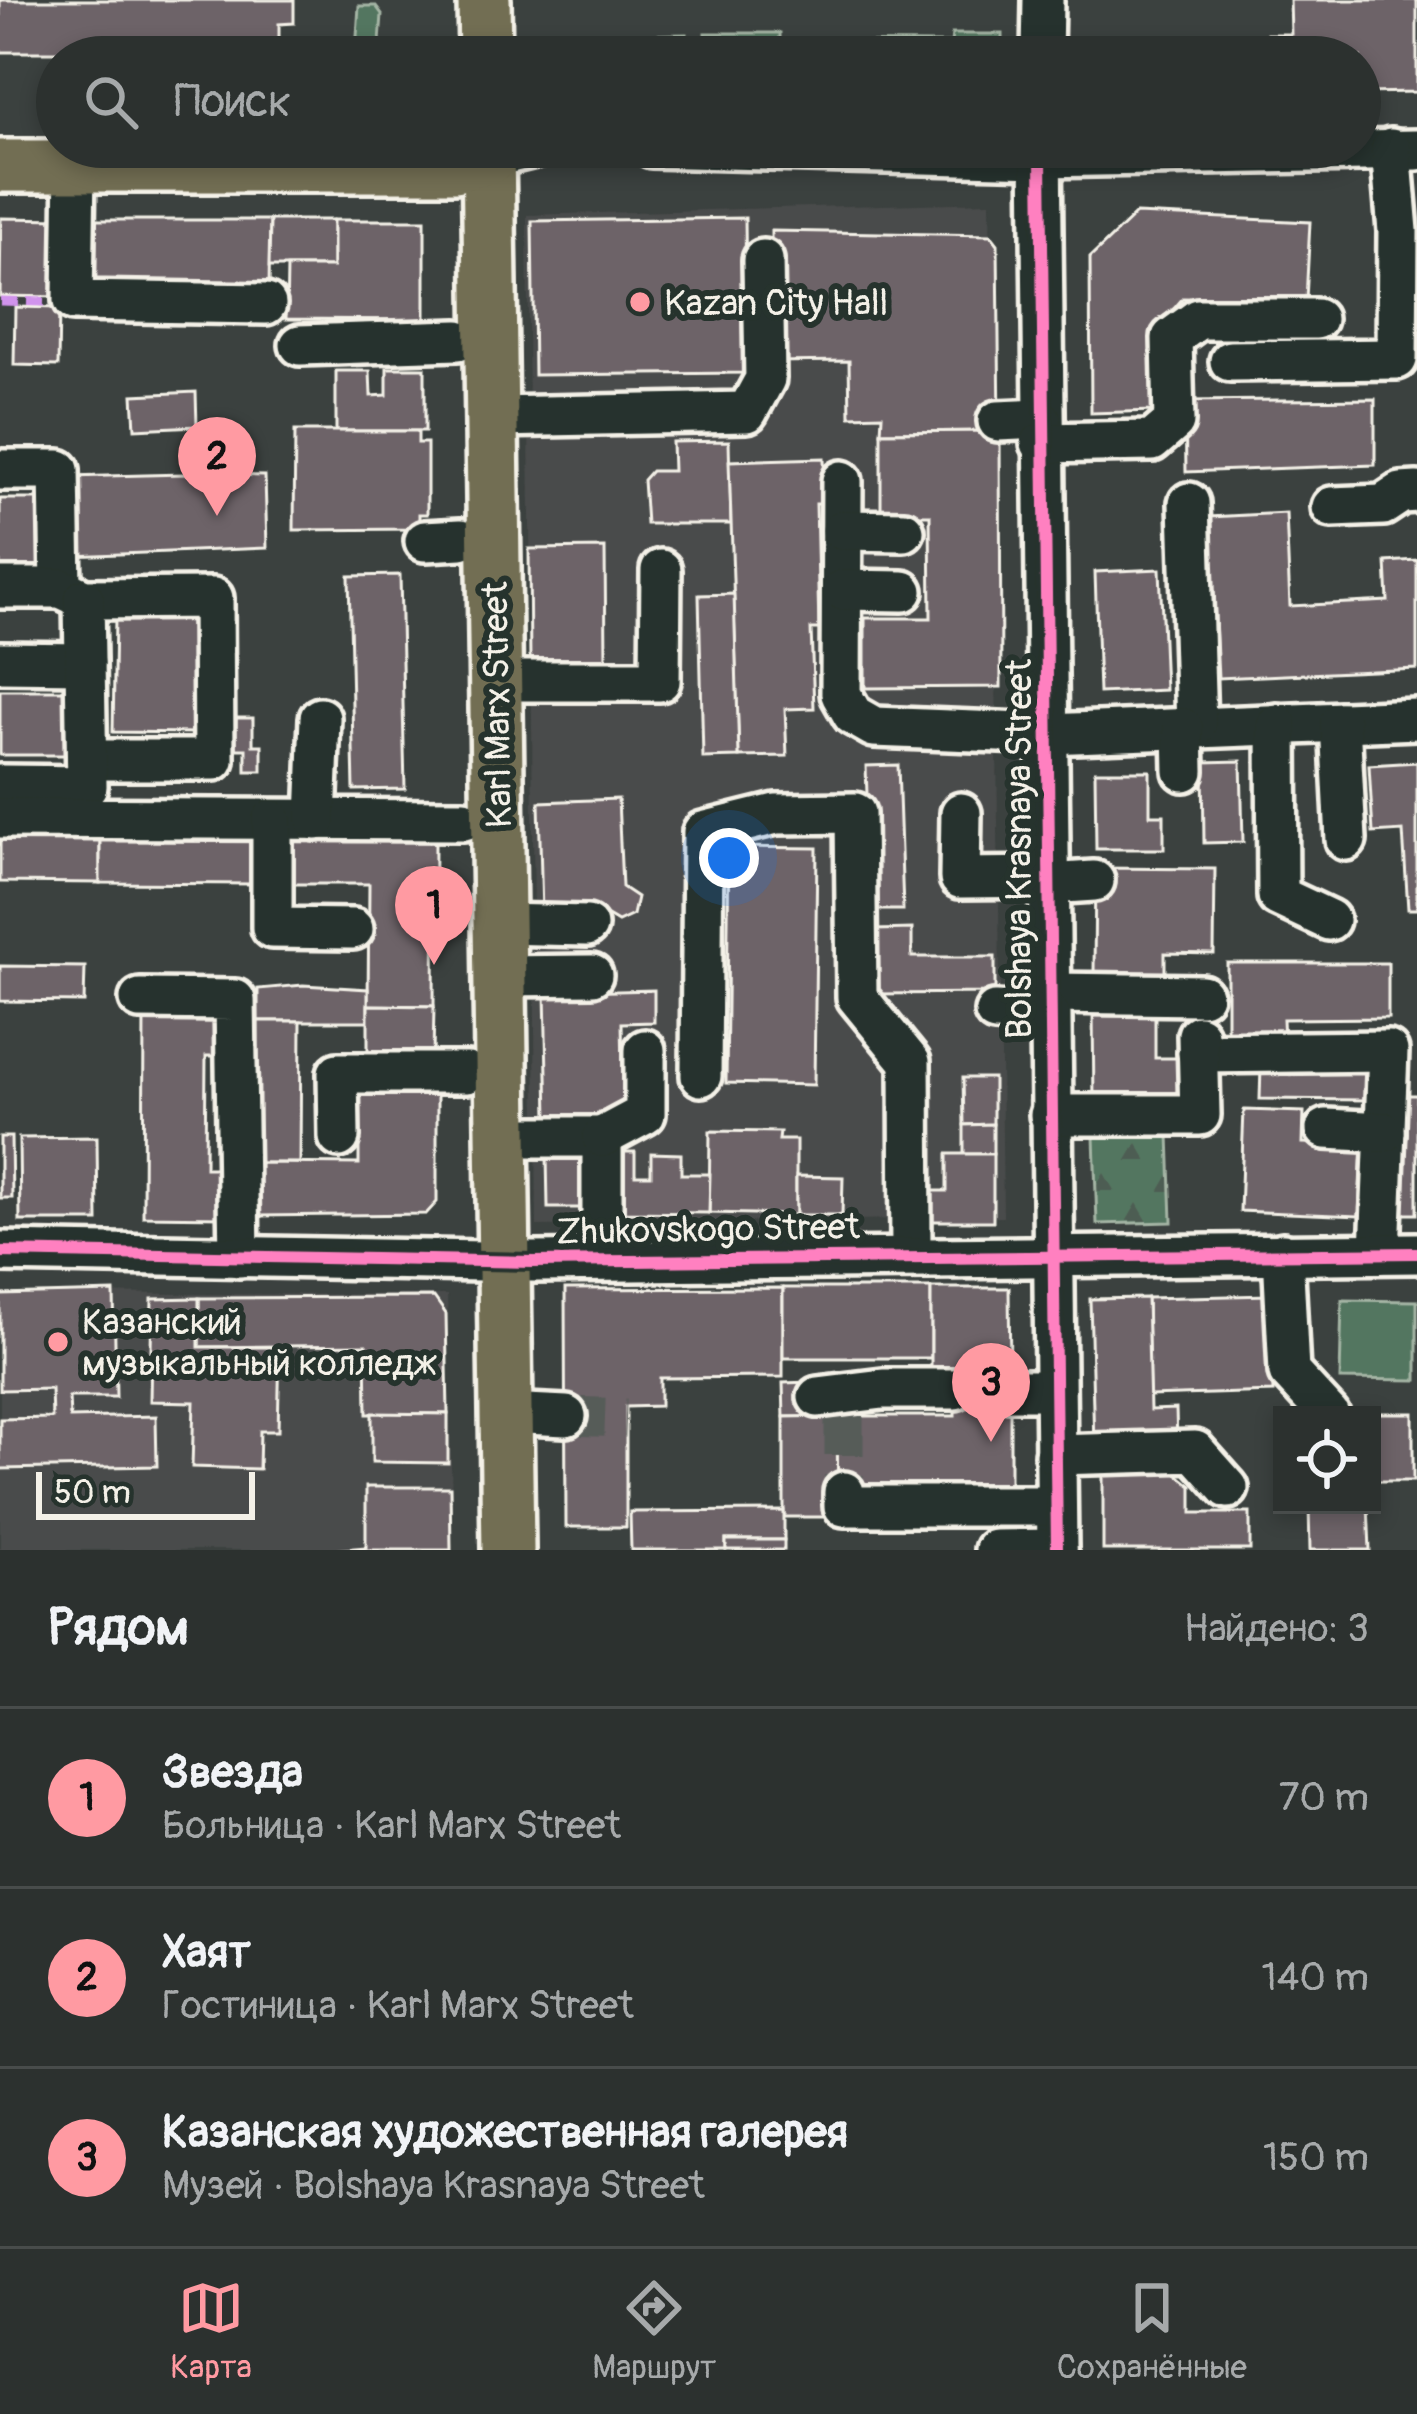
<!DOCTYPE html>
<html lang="ru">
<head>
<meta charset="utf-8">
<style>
	body { margin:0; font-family:Pangolin,sans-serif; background:#343937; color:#f1f3f6 }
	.controls { position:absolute; right:36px; bottom:36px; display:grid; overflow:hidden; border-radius:0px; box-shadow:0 6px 18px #0003 }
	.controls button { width:108px; height:108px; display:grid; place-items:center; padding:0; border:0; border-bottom:3px solid #484c4b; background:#2c312f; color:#f1f3f6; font:60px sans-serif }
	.scale { position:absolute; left:36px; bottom:30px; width:219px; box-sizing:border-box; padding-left:12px; border:6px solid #f4f1e8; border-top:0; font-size:33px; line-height:42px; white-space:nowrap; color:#f4f1e8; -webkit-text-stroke:9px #26332d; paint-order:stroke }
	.you { position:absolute; left:729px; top:858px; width:42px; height:42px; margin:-30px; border:9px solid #fff; border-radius:50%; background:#1a73e8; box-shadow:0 0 0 18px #1a73e833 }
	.badge { display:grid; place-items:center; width:78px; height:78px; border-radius:50%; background:#ff9aa2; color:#111; font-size:39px; font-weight:700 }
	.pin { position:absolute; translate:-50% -99px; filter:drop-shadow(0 3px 6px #0008) }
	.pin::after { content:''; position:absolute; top:63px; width:42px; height:36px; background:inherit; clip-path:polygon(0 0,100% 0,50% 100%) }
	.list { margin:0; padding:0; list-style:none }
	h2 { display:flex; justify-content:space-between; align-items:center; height:156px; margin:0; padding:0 48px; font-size:51px }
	h2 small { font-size:39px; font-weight:400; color:#a6a9aa }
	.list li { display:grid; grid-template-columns:78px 1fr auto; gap:36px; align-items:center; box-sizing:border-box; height:180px; padding:0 48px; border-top:3px solid #484c4b }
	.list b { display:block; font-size:45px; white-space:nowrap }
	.list p { margin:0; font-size:39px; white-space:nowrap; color:#a6a9aa }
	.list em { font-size:39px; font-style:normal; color:#a6a9aa }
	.icon { flex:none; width:66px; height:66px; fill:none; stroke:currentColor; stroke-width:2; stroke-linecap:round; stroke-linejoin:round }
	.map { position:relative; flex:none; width:1417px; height:1550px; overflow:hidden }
	.search { position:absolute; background:#2c312f; box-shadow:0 6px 18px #0003; left:36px; right:36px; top:36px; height:132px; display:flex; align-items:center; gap:30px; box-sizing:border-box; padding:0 42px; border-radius:66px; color:#a6a9aa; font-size:45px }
	.sheet { height:696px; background:#2c312f }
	nav { display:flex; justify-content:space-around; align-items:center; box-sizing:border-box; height:168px; border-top:3px solid #484c4b; background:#2c312f; font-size:33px; color:#a6a9aa }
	nav a { display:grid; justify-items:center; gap:6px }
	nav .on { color:#ff9aa2 }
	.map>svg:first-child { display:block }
</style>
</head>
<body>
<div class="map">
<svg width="1417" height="1550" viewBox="0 0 1417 1550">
	<defs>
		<pattern id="forest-firs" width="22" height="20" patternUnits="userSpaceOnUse" patternTransform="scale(3)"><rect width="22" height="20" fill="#537660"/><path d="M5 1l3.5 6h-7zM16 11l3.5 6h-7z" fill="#4e5d52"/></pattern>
	</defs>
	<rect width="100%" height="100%" fill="#3b413f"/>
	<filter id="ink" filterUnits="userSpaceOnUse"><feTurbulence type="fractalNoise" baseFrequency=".00833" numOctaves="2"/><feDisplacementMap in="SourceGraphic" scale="24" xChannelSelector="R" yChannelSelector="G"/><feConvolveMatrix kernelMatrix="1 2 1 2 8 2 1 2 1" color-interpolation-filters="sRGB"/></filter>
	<g filter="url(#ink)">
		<!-- built -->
		<g fill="#4a4b4b">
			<polygon points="990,202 1003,1217 537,1226 527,215"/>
			<polygon points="0,1293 447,1295 453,1550 0,1550"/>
		</g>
		<!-- grass -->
		<g fill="#537660" stroke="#a4b4a4" stroke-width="3">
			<polygon points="359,6 376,6 382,14 379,57 356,52"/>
			<polygon points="705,33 780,33 780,42 951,43 952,34 1002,34 1002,57 705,57"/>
			<polygon points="686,34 686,57 623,57 623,35"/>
			<polygon points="1342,1300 1417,1301 1417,1380 1340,1379"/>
		</g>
		<!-- forest -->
		<polygon fill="url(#forest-firs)" stroke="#a4b4a4" stroke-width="3" points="1169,1134 1172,1222 1097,1224 1094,1136"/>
		<!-- building -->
		<g fill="#6d6368" stroke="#f4f1e8" stroke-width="3">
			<polygon points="0,0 294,0 294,23 279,24 279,52 0,52"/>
			<polygon points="1290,0 1417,0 1417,92 1360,93 1360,57 1267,57 1267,34 1291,34"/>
			<polygon points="1136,214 1310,222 1306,300 1183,298 1155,331 1155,411 1091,413 1090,258"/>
			<polygon points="1,218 62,219 60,297 0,296"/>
			<polygon points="745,218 747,373 534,375 532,221"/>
			<polygon points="89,220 270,220 269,289 89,288"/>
			<polygon points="270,220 333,220 333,267 269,267"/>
			<polygon points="333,220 425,220 425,320 286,319 287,267 333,267"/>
			<polygon points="771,231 991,235 998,244 1000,431 881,432 882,415 850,416 849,361 772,362"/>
			<polygon points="15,307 59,308 58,366 14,365"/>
			<polygon points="387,368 425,368 425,431 336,431 336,371 370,371 371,396 387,395"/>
			<polygon points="196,392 197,426 135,429 133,395"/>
			<polygon points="1375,399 1375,465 1186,472 1185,401"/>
			<polygon points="295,431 418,431 418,443 427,443 427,514 419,514 419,529 294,530"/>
			<polygon points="1000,431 1001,687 865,688 865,618 931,618 930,515 881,515 881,432"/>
			<polygon points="729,441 731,524 646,524 643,480 651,471 673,471 672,442"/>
			<polygon points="824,458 825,504 816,504 819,629 811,629 814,708 785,709 787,756 739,757 729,461"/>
			<polygon points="184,474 265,476 267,548 71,556 69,477"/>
			<polygon points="0,499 48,499 48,569 0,568"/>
			<polygon points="1286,513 1290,606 1388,601 1386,562 1417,560 1417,669 1218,678 1210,517"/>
			<polygon points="605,548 606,663 530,664 529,549"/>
			<polygon points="1160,569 1165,690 1099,693 1095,572"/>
			<polygon points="400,575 405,789 354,790 349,576"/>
			<polygon points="734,594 739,757 703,758 699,595"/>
			<polygon points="115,618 200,619 199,733 113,732"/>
			<rect x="0" y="690" width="71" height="65"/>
			<polygon points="236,718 253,718 253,745 262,745 262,771 246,771 246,749 235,749"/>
			<polygon points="1241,761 1243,842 1204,843 1203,762"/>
			<polygon points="1417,762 1417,909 1408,909 1403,831 1373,833 1369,765"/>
			<polygon points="898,765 903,910 871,910 866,766"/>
			<polygon points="1095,771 1150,771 1150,815 1164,815 1164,849 1096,849"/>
			<polygon points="618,799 622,887 637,897 633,915 618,922 601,912 542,914 539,802"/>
			<polygon points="0,838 100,838 100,883 0,882"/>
			<polygon points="100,838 255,839 255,884 100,883"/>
			<polygon points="289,839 435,840 434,1006 368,1005 369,884 289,884"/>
			<polygon points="729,847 817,848 814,1085 726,1083"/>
			<polygon points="1095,868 1215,869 1214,954 1165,953 1165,974 1094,974"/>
			<polygon points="912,929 912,957 995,957 995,993 875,994 875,930"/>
			<polygon points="1227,963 1388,963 1388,1018 1283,1019 1284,1040 1227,1041"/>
			<polygon points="0,966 85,967 84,1002 0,1001"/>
			<polygon points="303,985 368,989 368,1021 258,1021 258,989"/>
			<polygon points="654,990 654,1022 622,1023 624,1114 548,1116 545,993"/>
			<polygon points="368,1005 434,1006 433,1057 368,1056"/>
			<polygon points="1155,1010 1155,1058 1186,1058 1186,1103 1094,1103 1093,1011"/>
			<polygon points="144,1012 223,1013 225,1056 206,1056 205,1168 224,1168 224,1217 143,1216"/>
			<polygon points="258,1021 301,1021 300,1163 257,1163"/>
			<polygon points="1261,1067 1370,1069 1369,1100 1260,1099"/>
			<polygon points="963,1078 993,1078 993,1124 964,1125"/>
			<polygon points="359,1094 437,1095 437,1202 426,1214 258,1216 257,1163 359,1164"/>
			<rect x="1400" y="1095" width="17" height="119"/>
			<polygon points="1244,1110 1304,1112 1303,1143 1362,1145 1359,1216 1240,1211"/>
			<polygon points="993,1124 993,1154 964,1154 964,1125"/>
			<polygon points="710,1131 780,1132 779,1140 796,1140 796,1215 709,1213"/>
			<polygon points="0,1137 11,1137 12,1198 0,1198"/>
			<polygon points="97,1137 98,1221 20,1221 19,1138"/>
			<polygon points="623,1152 635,1152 635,1175 651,1175 651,1153 681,1154 681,1174 710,1174 709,1213 622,1212"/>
			<polygon points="547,1154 588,1154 589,1208 548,1208"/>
			<polygon points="947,1154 993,1154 993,1221 921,1221 921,1191 947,1191"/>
			<polygon points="796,1176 843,1177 842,1215 796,1215"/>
			<polygon points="783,1288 783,1377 660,1378 660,1406 626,1407 626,1527 566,1527 565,1289"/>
			<rect x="783" y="1288" width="148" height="70"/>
			<polygon points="931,1288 1009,1288 1010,1372 931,1372"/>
			<polygon points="114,1292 116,1397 69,1397 70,1418 156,1416 157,1466 0,1469 0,1419 52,1418 51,1389 0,1390 0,1295"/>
			<polygon points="1270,1295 1273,1392 1149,1396 1147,1298"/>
			<polygon points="434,1297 446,1314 448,1414 367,1414 366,1345 199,1347 199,1298"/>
			<polygon points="199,1298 199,1347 280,1347 278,1431 260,1431 259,1469 192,1467 194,1402 150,1401 152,1299"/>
			<polygon points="1147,1298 1150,1410 1176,1409 1177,1443 1094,1445 1090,1299"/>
			<polygon points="955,1372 1010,1372 1010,1492 837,1492 837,1416 955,1416"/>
			<polygon points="810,1382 810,1417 784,1417 783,1383"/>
			<polygon points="372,1413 448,1414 448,1463 372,1462"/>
			<rect x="1372" y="1413" width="41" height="68"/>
			<polygon points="837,1416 838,1517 784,1517 784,1417"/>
			<polygon points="1163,1463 1192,1486 1192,1513 1250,1513 1250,1550 1103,1550 1103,1466"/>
			<polygon points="366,1487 450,1487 451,1550 332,1550 366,1547"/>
			<polygon points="1309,1505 1368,1505 1370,1550 1310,1550"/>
			<polygon points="784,1511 784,1540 726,1540 726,1550 631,1550 630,1512"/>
			<rect x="726" y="1540" width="58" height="10"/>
		</g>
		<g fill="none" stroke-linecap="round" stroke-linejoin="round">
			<!-- minor-tunnel -->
			<g stroke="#575b58" stroke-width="39" stroke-dasharray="39 20" stroke-linecap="butt">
				<polyline points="566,1416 626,1418"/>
				<polyline points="844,1416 844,1492"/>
			</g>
			<!-- minor casing -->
			<g stroke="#f4f1e8" stroke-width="48">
				<g id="minor">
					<polyline points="1042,57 1043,0"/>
					<polyline points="652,147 1041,157 1417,150"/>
					<polyline points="1041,147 1057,1550"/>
					<polyline points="489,158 535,147"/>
					<polyline points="75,165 73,301 266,304"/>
					<polyline points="300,345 458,340"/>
					<polyline points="1230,361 1397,359 1398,231 1391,149"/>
					<polyline points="491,417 747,412 765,379 763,260"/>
					<polyline points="998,421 1041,419"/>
					<polyline points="1041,443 1152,441 1174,422 1172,338 1198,319 1316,319"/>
					<polyline points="0,470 59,470 61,588"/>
					<polyline points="842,481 841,694 853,715 874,727 1049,734 1417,719"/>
					<polyline points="1189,503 1196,727"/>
					<polyline points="1332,507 1383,505 1401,493 1417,492"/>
					<polyline points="842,530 904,531"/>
					<polyline points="425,541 461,539"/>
					<polyline points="0,588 61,588 84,599 213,598 214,760 87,760"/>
					<polyline points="842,590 903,591"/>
					<polyline points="0,662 85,663"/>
					<polyline points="495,681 660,681 661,570"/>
					<polyline points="1340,722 1346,840"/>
					<polyline points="1277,724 1278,896 1329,920"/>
					<polyline points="1183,728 1184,771"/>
					<polyline points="0,785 87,786 84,599"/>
					<polyline points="961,813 960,878 1050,877"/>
					<polyline points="0,818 464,820"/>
					<polyline points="272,820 272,928 353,929"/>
					<polyline points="316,820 320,718"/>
					<polyline points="1049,884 1094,881"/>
					<polyline points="499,924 587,926"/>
					<polyline points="500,976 592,975"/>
					<polyline points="1050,993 1202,995"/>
					<polyline points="140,999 235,1000 239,1257"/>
					<polyline points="995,1012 1050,1015"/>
					<polyline points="1198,1053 1388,1051 1380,1253"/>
					<polyline points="701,1076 703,832 776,814 855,813 857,997 910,1062 911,1255"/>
					<polyline points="1050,1115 1200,1115 1198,1035"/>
					<polyline points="1326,1129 1385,1132"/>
					<polyline points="339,1137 338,1073 467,1073"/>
					<polyline points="502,1137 602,1137 602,1260"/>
					<polyline points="602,1137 645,1114 645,1050"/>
					<polyline points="0,1252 533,1262 1417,1253"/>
					<polyline points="1283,1253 1289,1372 1329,1415"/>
					<polyline points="1009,1390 1052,1390"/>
					<polyline points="818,1397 883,1389 955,1389"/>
					<polyline points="506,1413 566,1416"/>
					<polyline points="1055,1455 1195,1451 1228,1488"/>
					<polyline points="844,1492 844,1506 1056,1506"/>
					<polyline points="995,1550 1057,1549"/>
				</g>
			</g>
			<!-- major casing -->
			<g stroke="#f4f1e8" stroke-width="60">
				<g id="major">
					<polyline points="484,0 485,57"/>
					<polyline points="488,147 508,1550"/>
					<polyline points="0,166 455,166 489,158"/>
				</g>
			</g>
			<!-- minor -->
			<use href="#minor" stroke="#26332d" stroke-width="39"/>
			<!-- major -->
			<use href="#major" stroke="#726e52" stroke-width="51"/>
			<!-- quiet -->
			<polyline stroke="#d193ec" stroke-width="9" stroke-dasharray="18 9" stroke-linecap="butt" points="0,301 44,302"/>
			<!-- cycleway casing -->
			<g stroke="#26332d" stroke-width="20">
				<g id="cycleway">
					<polyline points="1041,157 1057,1550"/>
					<polyline points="0,1252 533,1262 1417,1253"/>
				</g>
			</g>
			<!-- cycleway -->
			<use href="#cycleway" stroke="#ff80c0" stroke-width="12"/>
		</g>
	</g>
	<!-- markers -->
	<g fill="#ff9aa2" stroke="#26332d" stroke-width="4.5">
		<circle cx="640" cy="302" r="12"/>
		<circle cx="58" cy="1342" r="12"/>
	</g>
	<g text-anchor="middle" stroke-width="12" stroke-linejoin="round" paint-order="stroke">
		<!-- poi labels -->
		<g font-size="36" fill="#f4f1e8" stroke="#26332d" text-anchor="start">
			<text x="664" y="315">Kazan City Hall</text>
			<text x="82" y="1334">Казанский<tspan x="82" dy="41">музыкальный колледж</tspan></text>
		</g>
		<!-- street labels -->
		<g font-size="36" fill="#f4f1e8" stroke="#26332d">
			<text transform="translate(496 705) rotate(-91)" y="13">Karl Marx Street</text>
			<text transform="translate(1018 849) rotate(-90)" y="13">Bolshaya Krasnaya Street</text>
			<text transform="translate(708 1228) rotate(-1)" y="13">Zhukovskogo Street</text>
		</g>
	</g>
</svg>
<div class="controls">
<button><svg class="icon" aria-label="locate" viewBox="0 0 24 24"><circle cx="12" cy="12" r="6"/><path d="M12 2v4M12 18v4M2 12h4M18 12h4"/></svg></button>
</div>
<div class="scale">50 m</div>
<div class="you"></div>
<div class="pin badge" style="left:434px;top:965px">1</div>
<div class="pin badge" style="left:217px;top:516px">2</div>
<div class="pin badge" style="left:991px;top:1442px">3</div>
<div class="search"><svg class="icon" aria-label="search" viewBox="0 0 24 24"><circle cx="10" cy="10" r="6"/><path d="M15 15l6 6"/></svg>Поиск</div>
</div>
<section class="sheet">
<h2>Рядом<small>Найдено: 3</small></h2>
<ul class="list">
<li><span class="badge">1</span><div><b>Звезда</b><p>Больница · Karl Marx Street</p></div><em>70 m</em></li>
<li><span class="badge">2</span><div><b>Хаят</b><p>Гостиница · Karl Marx Street</p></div><em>140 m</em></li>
<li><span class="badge">3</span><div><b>Казанская художественная галерея</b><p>Музей · Bolshaya Krasnaya Street</p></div><em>150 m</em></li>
</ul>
</section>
<nav>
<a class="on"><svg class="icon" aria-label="map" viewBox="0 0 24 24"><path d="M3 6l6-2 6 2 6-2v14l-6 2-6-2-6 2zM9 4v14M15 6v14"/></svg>Карта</a>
<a><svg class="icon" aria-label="directions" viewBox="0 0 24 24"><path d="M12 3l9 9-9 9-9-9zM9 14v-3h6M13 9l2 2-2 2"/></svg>Маршрут</a>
<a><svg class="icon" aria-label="saved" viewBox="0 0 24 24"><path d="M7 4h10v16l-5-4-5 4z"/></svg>Сохранённые</a>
</nav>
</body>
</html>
